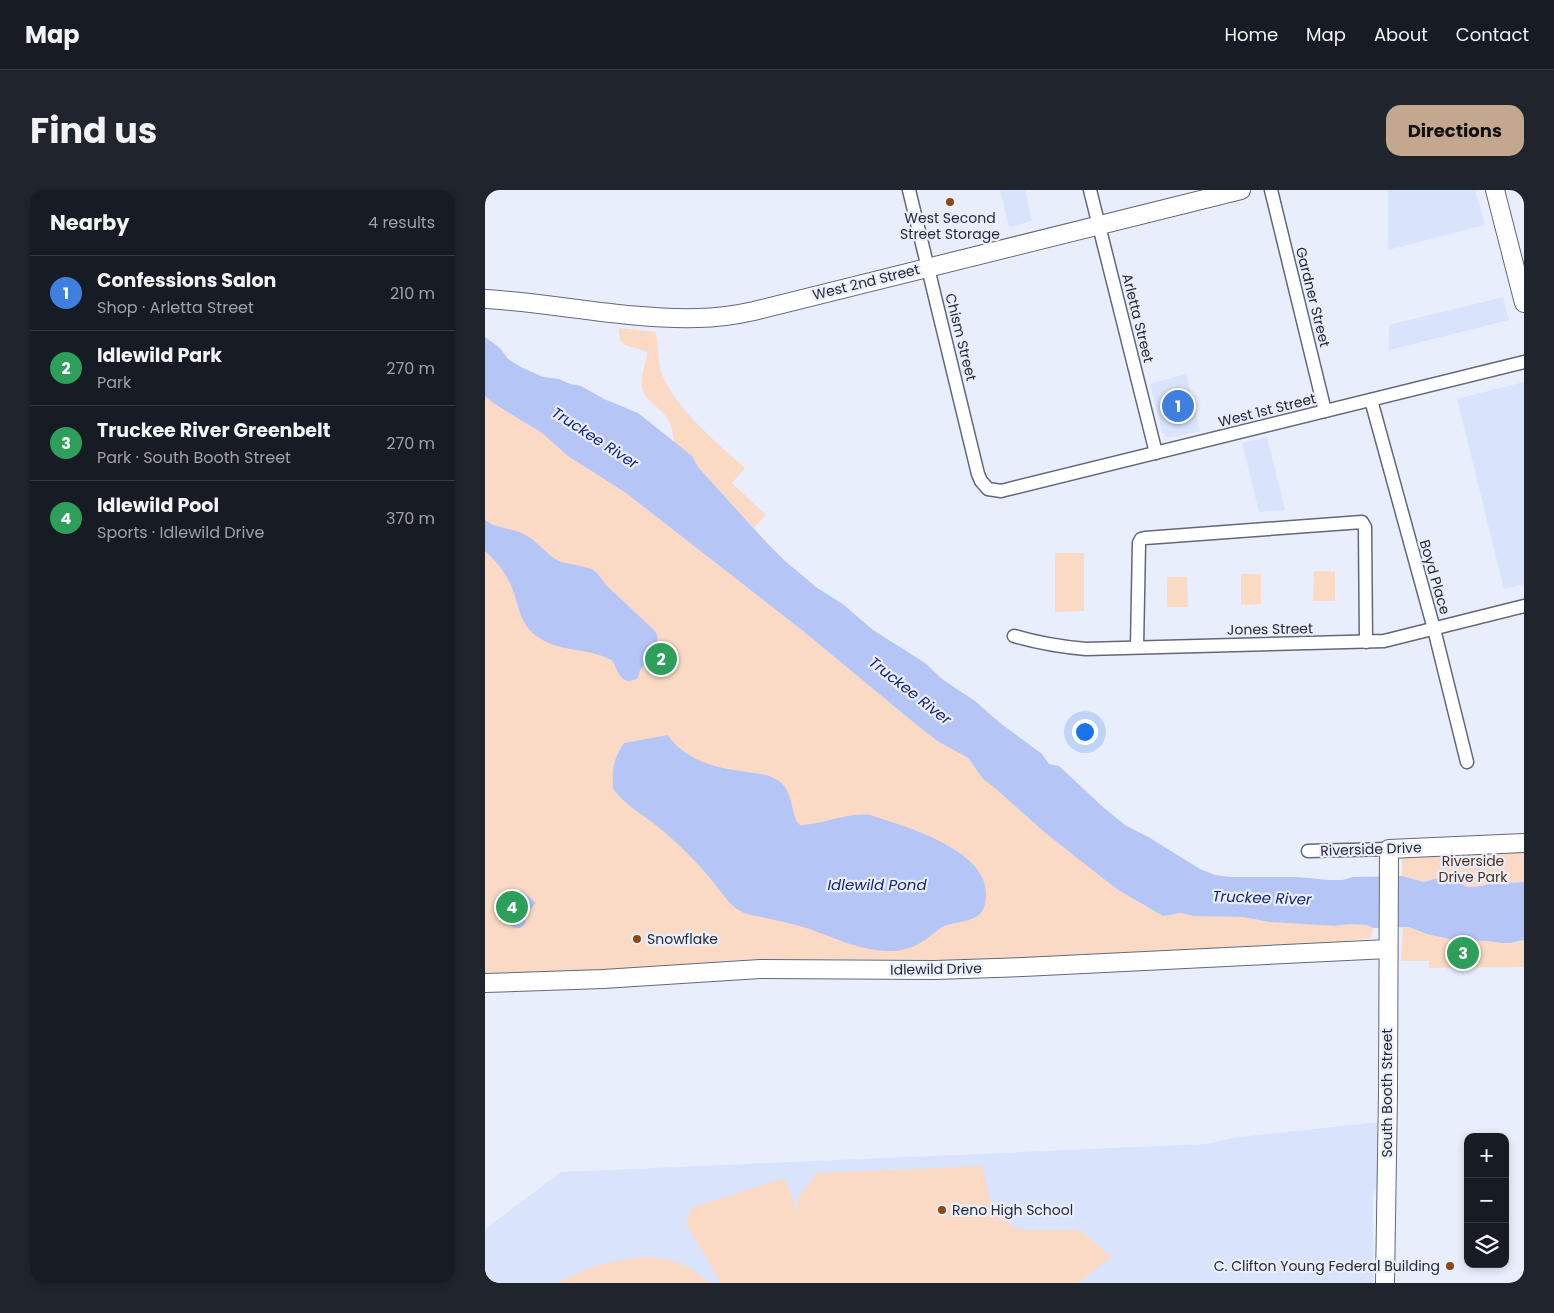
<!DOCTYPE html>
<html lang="en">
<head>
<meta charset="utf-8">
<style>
	body { margin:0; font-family:Poppins,sans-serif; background:#20242c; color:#f1f3f6 }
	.controls { position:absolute; right:15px; bottom:15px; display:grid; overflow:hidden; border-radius:10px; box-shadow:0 2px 8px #0003 }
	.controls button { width:45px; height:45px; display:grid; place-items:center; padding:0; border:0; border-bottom:1px solid #363941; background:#171b24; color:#f1f3f6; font:25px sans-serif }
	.you { position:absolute; left:599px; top:541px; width:18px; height:18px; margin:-12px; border:4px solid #fff; border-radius:50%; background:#1a73e8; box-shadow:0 0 0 8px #1a73e833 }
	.badge { display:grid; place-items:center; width:32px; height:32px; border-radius:50%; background:#c3a78f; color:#fff; font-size:16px; font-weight:700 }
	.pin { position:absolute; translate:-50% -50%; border:2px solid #fff; box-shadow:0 1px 5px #0006 }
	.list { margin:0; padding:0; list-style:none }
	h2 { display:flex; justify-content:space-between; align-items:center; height:65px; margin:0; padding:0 20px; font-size:21px }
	h2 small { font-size:16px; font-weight:400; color:#9ea1a6 }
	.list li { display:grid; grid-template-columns:32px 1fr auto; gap:15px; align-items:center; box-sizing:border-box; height:75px; padding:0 20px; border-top:1px solid #363941 }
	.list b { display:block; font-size:19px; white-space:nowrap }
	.list p { margin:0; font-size:16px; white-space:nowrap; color:#9ea1a6 }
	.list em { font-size:16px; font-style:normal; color:#9ea1a6 }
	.icon { flex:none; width:28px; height:28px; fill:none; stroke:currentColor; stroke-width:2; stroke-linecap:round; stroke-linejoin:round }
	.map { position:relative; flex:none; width:1039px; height:1093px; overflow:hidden; border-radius:15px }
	header { display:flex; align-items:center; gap:30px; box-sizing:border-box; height:70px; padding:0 25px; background:#171b24; border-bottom:1px solid #363941 }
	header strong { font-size:24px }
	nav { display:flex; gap:28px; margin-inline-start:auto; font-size:18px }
	.intro { display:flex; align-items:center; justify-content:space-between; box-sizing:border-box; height:120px; padding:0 30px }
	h1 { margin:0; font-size:35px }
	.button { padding:12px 22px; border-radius:15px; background:#c3a78f; color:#111; font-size:18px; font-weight:700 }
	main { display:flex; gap:30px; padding:0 30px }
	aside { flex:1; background:#171b24; border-radius:15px; box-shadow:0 2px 8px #0003 }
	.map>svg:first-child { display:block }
</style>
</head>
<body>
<header>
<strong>Map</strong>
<nav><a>Home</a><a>Map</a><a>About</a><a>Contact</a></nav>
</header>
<div class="intro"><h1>Find us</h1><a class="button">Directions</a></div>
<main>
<aside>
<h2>Nearby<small>4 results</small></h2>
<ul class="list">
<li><span class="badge" style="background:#3f7fe0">1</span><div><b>Confessions Salon</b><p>Shop · Arletta Street</p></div><em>210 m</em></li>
<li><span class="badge" style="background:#2e9e5b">2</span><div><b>Idlewild Park</b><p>Park</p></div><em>270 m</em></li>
<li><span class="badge" style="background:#2e9e5b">3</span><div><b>Truckee River Greenbelt</b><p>Park · South Booth Street</p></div><em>270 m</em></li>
<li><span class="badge" style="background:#2e9e5b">4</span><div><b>Idlewild Pool</b><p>Sports · Idlewild Drive</p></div><em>370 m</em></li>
</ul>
</aside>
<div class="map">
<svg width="1039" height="1093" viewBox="0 0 1039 1093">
	<rect width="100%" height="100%" fill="#e9eefd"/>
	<!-- built -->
	<g fill="#dae3fc">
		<polygon points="515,0 540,0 547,31 524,37"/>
		<polygon points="903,0 990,0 1000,35 903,60"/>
		<polygon points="1018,107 1024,130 904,160 904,135"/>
		<polygon points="701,184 715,241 685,248 681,246 677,241 665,194"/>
		<polygon points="1039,192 1039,394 1019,399 972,209"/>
		<polygon points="782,247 800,320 774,322 757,253"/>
		<polygon points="894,932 893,995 888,1005 888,1093 0,1093 0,1039 76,982 720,954 754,947"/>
	</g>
	<!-- green -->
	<g fill="#fadac5">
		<path d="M 134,138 L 171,142 C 173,154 173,173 177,184 C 189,217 234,255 260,278 L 247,293 L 281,325 L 269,338 L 213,277 L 207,266 L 189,253 C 188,243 186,232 179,224 C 171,215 159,210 157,197 C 155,186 161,175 162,163 C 150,154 132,162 134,138 Z"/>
		<polygon points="0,206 8,213 57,243 83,266 141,303 231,373 318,441 433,536 454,552 483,568 498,589 511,599 558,641 633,700 658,715 678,726 696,723 708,726 758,727 784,732 850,736 864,734 882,735 888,738 886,748 849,752 487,770 267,769 119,780 0,783"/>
		<polygon points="570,363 599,363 599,421 570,422"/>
		<polygon points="829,381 850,381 850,411 828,411"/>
		<polygon points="756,384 776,384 776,414 756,415"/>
		<polygon points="682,387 702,387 703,417 682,417"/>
		<polygon points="1039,660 1039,692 1004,694 990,697 982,697 972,691 949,689 939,692 917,686 917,670 922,666"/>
		<path d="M 918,737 C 930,736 948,745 960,748 C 975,752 989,750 1004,751 C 1015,752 1028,756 1039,750 L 1039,777 L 944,778 L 944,771 L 916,771 Z"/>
		<polygon points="497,976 508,1022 534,1040 595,1040 626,1067 593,1093 236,1093 201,1033 206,1018 300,988 312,1021 313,1008 332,983"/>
		<path d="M 161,1067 C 189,1069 203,1074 224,1093 L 72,1093 L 110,1076 L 139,1070 Z"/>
	</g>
	<!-- water -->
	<g fill="#b5c6f6">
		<polygon points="0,147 15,158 23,169 36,177 58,187 74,189 85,194 96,196 119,209 153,223 207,266 213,277 282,353 300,371 331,397 359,415 388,440 440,473 457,489 490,511 515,533 557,564 564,574 574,576 619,618 640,635 665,648 715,679 730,685 746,687 812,687 844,690 857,690 868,687 917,686 939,692 949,689 960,689 972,691 982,697 990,697 1004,694 1039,692 1039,750 1026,753 1017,753 1002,751 969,750 942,744 924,737 888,738 882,735 864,734 850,736 784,732 758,727 708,726 696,723 678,726 633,700 592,668 558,641 511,599 498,589 483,568 454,552 433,536 318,441 141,303 83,266 57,243 8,213 0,206"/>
		<path d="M 0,330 L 8,335 L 35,342 L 47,349 L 67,367 L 76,372 L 91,375 L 107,379 L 112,383 L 121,395 L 171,442 C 179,462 156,469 153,488 C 133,499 133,475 126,470 C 103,457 73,463 50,445 C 34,432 34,415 27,398 C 21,383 12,372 0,361 Z"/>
		<path d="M 183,545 C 196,566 225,577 249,580 C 263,583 281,582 294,591 C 310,603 305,626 315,635 C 338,635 361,622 385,625 C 419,636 501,659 501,703 C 501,710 500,719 495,724 C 486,732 470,732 459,736 C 453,739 449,743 444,747 C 434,755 422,760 409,761 C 376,762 349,747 318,737 C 299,731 278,728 259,723 C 246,717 241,708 232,697 C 214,673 190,650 167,632 C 154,623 139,613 129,600 C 127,597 128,595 128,592 C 127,575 130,567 139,553 Z"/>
		<path d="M 28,700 L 37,701 L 51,713 L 40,725 C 43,735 36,742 26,736 C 22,733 18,728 14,724 L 23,714 C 20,708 22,703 28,700 Z"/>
	</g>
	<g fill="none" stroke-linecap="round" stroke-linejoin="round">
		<!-- street casing -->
		<g stroke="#626877" stroke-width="15">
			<g id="street">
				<polyline points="424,0 493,284 496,291 503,299 516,301 524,299 1039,172"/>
				<polyline points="605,0 671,263"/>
				<polyline points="786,0 840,221"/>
				<polyline points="886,210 949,439 982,572"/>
				<path d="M 529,446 C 553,453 576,457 601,459 L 899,451 L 1039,416"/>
				<polyline points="652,457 654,353 656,349 660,348 877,332 880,337 881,452"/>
				<polyline points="823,661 904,659"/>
			</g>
		</g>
		<!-- secondary casing -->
		<g stroke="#626877" stroke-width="20">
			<g id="secondary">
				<polyline points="1010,0 1039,113"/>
				<path d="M 0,109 C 70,113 143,130 213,128 C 232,128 251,125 269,121 L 756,0"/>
				<polyline points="0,793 118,789 275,779 450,780 538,777 903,759"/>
				<polyline points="900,1093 903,903 904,659 1039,653"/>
			</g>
		</g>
		<!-- street -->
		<use href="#street" stroke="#fff" stroke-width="12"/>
		<!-- secondary -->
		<use href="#secondary" stroke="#fff" stroke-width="18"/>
	</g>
	<!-- markers -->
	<g fill="#8a4a11" stroke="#e9eefd" stroke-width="2">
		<circle cx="465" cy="12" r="5"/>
		<circle cx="152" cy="749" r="5"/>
		<circle cx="457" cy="1020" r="5"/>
		<circle cx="965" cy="1076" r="5"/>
	</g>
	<g text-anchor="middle" stroke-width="4.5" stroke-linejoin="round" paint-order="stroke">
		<!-- poi labels -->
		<g font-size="14" fill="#272a30" stroke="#e9eefd" text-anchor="start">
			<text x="465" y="33" text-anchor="middle">West Second<tspan x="465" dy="16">Street Storage</tspan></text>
			<text x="162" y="754">Snowflake</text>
			<text x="467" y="1025">Reno High School</text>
			<text x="955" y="1081" text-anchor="end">C. Clifton Young Federal Building</text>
		</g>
		<!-- street labels -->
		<g font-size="14" fill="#272a30" stroke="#e9eefd">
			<text transform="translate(381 92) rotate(-14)" y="5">West 2nd Street</text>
			<text transform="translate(828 107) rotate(76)" y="5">Gardner Street</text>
			<text transform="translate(653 128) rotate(76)" y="5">Arletta Street</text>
			<text transform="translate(476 147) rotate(76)" y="5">Chism Street</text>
			<text transform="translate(782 220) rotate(-14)" y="5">West 1st Street</text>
			<text transform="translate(950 387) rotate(74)" y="5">Boyd Place</text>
			<text transform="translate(785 439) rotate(-1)" y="5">Jones Street</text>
			<text transform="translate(886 659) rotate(-2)" y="5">Riverside Drive</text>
			<text transform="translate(451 779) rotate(-1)" y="5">Idlewild Drive</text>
			<text transform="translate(902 903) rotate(-90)" y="5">South Booth Street</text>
		</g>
		<!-- park labels -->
		<g font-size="14" fill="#4f2f17" stroke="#e9eefd">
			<text x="988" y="676">Riverside<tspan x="988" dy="16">Drive Park</tspan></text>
		</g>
		<!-- water labels -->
		<g font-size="15" font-style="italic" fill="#152178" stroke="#e9eefd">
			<text transform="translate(110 248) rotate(33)" y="5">Truckee River</text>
			<text transform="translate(425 501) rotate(38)" y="5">Truckee River</text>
			<text x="392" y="700">Idlewild Pond</text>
			<text transform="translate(777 708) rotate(2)" y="5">Truckee River</text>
		</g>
	</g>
</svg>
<div class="controls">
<button>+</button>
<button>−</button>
<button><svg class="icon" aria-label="layers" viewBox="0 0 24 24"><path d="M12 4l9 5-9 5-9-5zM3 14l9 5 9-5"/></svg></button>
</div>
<div class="you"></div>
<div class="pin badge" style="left:693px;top:216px;background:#3f7fe0">1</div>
<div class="pin badge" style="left:176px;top:469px;background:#2e9e5b">2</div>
<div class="pin badge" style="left:978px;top:763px;background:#2e9e5b">3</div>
<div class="pin badge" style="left:27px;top:717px;background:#2e9e5b">4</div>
</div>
</main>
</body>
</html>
